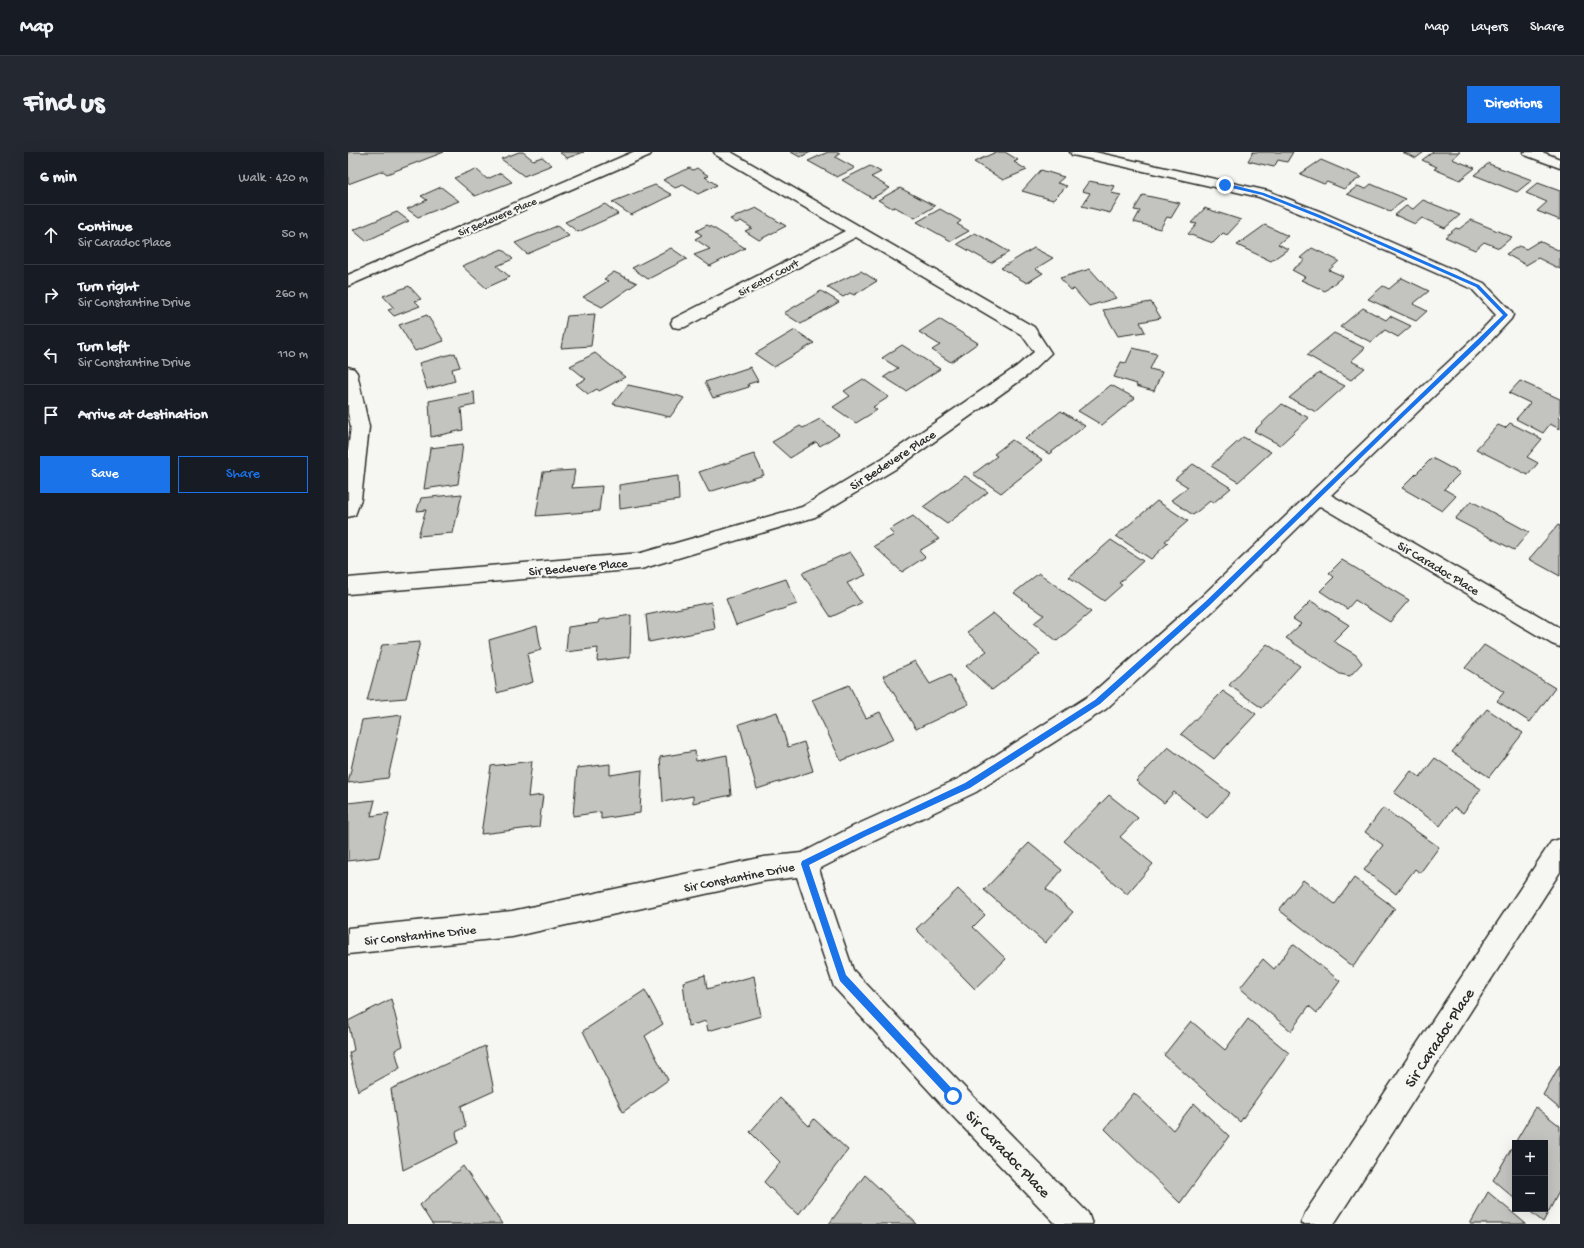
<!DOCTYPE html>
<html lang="en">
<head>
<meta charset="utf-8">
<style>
	body { margin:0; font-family:"Gochi Hand",sans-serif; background:#242831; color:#f1f3f6 }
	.controls { position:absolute; right:12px; bottom:12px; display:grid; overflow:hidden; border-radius:0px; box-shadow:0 4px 16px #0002 }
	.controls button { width:36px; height:36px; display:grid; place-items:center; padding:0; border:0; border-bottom:1px solid #363941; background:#171b24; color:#f1f3f6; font:20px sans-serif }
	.stop { position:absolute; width:12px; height:12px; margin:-9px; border:3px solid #1a73e8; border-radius:50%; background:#fff }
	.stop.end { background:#1a73e8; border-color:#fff; box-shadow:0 1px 4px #0008 }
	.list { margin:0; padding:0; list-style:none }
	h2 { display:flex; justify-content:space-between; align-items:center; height:52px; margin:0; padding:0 16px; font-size:17px }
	h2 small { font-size:13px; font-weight:400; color:#9ea1a6 }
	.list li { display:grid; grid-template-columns:26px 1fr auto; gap:12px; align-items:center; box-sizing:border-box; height:60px; padding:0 16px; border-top:1px solid #363941 }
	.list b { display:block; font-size:15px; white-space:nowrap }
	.list p { margin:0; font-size:13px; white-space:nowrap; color:#9ea1a6 }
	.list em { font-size:13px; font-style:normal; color:#9ea1a6 }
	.actions { display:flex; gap:8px; padding:12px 16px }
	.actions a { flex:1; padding:9px 0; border:1px solid #1a73e8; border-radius:0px; text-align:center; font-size:14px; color:#1a73e8 }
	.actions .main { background:#1a73e8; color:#fff }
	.icon { flex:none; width:22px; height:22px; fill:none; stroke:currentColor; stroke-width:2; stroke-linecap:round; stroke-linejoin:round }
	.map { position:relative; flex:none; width:1212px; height:1072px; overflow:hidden; border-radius:0px }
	header { display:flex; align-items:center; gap:24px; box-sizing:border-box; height:56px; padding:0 20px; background:#171b24; border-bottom:1px solid #363941 }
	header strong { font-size:19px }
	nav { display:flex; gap:22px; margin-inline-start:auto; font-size:14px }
	.intro { display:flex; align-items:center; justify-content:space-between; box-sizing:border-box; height:96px; padding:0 24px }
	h1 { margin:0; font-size:28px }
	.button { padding:10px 18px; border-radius:0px; background:#1a73e8; color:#fff; font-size:14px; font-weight:700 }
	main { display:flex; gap:24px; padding:0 24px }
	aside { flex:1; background:#171b24; border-radius:0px; box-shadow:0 4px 16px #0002 }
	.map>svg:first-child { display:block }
</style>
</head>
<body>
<header>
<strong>Map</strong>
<nav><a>Map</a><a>Layers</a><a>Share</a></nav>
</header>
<div class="intro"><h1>Find us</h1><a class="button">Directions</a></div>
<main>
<aside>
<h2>6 min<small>Walk · 420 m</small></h2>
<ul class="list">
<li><svg class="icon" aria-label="ahead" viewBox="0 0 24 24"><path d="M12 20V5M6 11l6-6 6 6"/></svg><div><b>Continue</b><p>Sir Caradoc Place</p></div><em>50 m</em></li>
<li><svg class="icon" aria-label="right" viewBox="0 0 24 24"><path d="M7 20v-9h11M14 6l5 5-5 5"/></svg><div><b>Turn right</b><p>Sir Constantine Drive</p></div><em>260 m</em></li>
<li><svg class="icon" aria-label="left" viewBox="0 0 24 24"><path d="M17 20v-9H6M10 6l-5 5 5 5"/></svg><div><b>Turn left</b><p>Sir Constantine Drive</p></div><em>110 m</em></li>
<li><svg class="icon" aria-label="arrive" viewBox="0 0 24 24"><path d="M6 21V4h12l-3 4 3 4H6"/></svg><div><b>Arrive at destination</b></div></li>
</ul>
<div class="actions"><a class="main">Save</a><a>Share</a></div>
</aside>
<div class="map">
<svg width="1212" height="1072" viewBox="0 0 1212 1072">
	<rect width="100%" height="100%" fill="#f6f6f2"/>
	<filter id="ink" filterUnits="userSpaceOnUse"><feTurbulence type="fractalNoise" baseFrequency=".025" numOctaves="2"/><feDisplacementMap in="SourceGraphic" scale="8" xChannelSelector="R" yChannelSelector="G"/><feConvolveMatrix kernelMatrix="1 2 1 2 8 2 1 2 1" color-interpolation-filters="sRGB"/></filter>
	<g filter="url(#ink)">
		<!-- building -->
		<g fill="#c3c3c0" stroke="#2b2b2b">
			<polygon points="0,0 96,0 39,22 35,19 0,32"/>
			<polygon points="171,0 175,0 185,8 194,5 204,13 176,24 153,7"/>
			<polygon points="211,0 236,0 219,6"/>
			<polygon points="443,0 463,0 452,5"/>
			<polygon points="480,0 491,0 491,3 487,5 507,16 489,25 460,9"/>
			<polygon points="648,0 657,0 670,8 666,10 679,18 655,28 626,10"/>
			<polygon points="905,0 945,0 939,10 930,8 926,15 900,9"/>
			<polygon points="1054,0 1076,0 1068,6"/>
			<polygon points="1085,0 1112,0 1104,7 1127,16 1112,28 1086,17 1089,15 1074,8"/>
			<polygon points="973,8 1013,25 996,37 979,30 976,32 952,22"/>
			<polygon points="1141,11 1141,12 1184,28 1169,40 1126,23"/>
			<polygon points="522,14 533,20 523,25 542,36 524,46 494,28"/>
			<polygon points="341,16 345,18 349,16 353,19 361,24 357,25 369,33 350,42 335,33 327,36 315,28"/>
			<polygon points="128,17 139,27 153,21 164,30 127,44 106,26"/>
			<polygon points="693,18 716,25 709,31 719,34 705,48 674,39"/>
			<polygon points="741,29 767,34 763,41 773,43 762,61 734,54 742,41 734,39"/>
			<polygon points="1190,31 1212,39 1212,68 1189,59 1199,50 1178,41"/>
			<polygon points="1023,32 1058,47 1042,59 999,42 1010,34 1017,37"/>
			<polygon points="307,33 324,43 283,63 264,50"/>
			<polygon points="93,35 111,49 70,65 59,57 79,48 73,44"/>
			<polygon points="552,36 587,54 567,66 547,55 544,56 530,48"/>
			<polygon points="795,43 832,51 823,66 819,65 812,77 786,70 792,59 786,58"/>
			<polygon points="1075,48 1112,63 1097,76 1074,66 1067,72 1047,63 1058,54 1065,57"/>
			<polygon points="257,52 270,62 230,80 217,70"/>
			<polygon points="408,56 438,74 411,88 397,79 404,76 393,69 388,71 382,67"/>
			<polygon points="857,56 859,57 893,68 879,83 875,81 865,91 840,82 849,72 843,71"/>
			<polygon points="592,57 613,69 609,72 621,79 603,89 569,70"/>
			<polygon points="49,60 61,69 18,89 5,78"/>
			<polygon points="1123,68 1164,85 1151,96 1136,90 1127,98 1097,85 1108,76 1111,77"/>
			<polygon points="359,73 367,77 397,96 362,114 346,103 362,97 347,87 354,83 348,79"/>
			<polygon points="917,73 940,84 930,92 940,97 923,109 889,93"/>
			<polygon points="209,74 221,84 179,102 167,91"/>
			<polygon points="627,81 644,90 661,100 643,111 609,92"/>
			<polygon points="1191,89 1212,99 1212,117 1190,106 1178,113 1158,102 1171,94 1178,97"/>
			<polygon points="323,96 339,107 300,127 284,116"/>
			<polygon points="686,96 705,106 687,117 695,121 679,131 653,116"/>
			<polygon points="964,96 991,109 981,118 995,124 977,139 953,128 957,125 944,118 957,108 952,106"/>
			<polygon points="154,97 165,107 149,114 162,125 138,136 114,114"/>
			<polygon points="742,117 768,146 741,154 726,137 723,138 712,126"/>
			<polygon points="513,119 529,129 506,143 502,141 495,145 479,135"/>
			<polygon points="266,120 289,131 254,155 235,145 260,129 256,127"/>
			<polygon points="1054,126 1081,139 1065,152 1079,159 1068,169 1020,147 1035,134 1041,137"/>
			<polygon points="61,134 73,147 67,149 72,154 46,164 40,158 46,156 35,144"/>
			<polygon points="473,139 491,150 453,172 436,161"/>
			<polygon points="803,150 813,166 792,170 797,180 770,184 755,158"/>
			<polygon points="1015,156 1038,168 1042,164 1063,174 1050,185 1037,178 1023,190 992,175"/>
			<polygon points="247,162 243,194 213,196 219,164"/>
			<polygon points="79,163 96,189 67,199 51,173"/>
			<polygon points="591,167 630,191 603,210 601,209 584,198 592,193 571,180"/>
			<polygon points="447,178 466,191 426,215 407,202"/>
			<polygon points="986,181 1017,196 1003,209 1017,216 1003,228 959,203"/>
			<polygon points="554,193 592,217 558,239 536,225 550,216 534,206"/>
			<polygon points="785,196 809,202 802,217 814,220 806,239 788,234 789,232 766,225 773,210 778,211"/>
			<polygon points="107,201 112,215 104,217 107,229 79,237 71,211"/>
			<polygon points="247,201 277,225 251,239 249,237 240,242 228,232 238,227 222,214"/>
			<polygon points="402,215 410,229 400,232 401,235 365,246 357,230"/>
			<polygon points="971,221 997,234 968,260 941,246"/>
			<polygon points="515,227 541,245 525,255 529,258 508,271 485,255 502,244 496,239"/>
			<polygon points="1172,229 1212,247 1212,263 1211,264 1212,265 1212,277 1202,272 1195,281 1168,267 1182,251 1161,241"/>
			<polygon points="280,233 331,244 336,246 322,265 265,252"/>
			<polygon points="763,233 787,246 754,273 730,259"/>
			<polygon points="126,240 127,253 113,256 115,278 83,285 81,249"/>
			<polygon points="934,252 961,266 932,293 906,279"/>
			<polygon points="713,259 737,274 701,302 677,287"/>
			<polygon points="472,267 491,282 472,294 468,290 442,306 424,290 452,274 455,276"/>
			<polygon points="1162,271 1194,287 1179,305 1190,311 1180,323 1128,297 1150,273 1157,276"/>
			<polygon points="895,285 923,300 890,330 863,314"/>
			<polygon points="664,288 695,308 653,341 625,322 649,304 646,302"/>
			<polygon points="115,292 110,332 76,337 82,296"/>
			<polygon points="406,302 416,323 361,340 351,320"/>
			<polygon points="1084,306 1112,321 1096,337 1108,344 1094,359 1054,336"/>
			<polygon points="845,312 883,336 865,351 862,349 845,363 823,348 840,335 827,327"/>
			<polygon points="227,318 224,336 254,334 251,359 188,364 195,320"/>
			<polygon points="330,324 331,348 272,357 271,333"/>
			<polygon points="617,324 640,340 599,372 575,355"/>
			<polygon points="114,342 105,381 70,384 78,358 69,359 73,346"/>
			<polygon points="809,349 840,369 817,389 820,391 803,407 768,384"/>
			<polygon points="1123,349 1181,380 1166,398 1107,367"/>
			<polygon points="565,364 591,387 571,399 577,405 554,420 526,394 546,383 541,378"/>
			<polygon points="1210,373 1212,374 1212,424 1181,407"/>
			<polygon points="763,388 795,409 771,431 774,433 756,449 721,425"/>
			<polygon points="502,400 518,423 499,431 513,451 483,465 454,421"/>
			<polygon points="994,408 1061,448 1042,470 1007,448 999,457 972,439 986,425 981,421"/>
			<polygon points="691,421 743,460 709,489 686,471 696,463 666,441"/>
			<polygon points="438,427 449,452 388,473 378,447"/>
			<polygon points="963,449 1001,473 985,489 1008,503 1014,511 1002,524 992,522 938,486 953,472 945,467"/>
			<polygon points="363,450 367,477 301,490 298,463"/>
			<polygon points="645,461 692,502 644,538 618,514 639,499 619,480"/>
			<polygon points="283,463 282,505 249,509 250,496 218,500 220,475 250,471 251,468"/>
			<polygon points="189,474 193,498 179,502 185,530 149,541 141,488"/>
			<polygon points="72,490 58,546 19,549 34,493"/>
			<polygon points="919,492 952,514 914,556 881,533"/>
			<polygon points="1136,493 1207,536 1182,570 1149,549 1156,540 1117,516"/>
			<polygon points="567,509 582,532 602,523 621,552 568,577 535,524"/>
			<polygon points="501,533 518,566 532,560 546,587 493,609 464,548"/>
			<polygon points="875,539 908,562 866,607 833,582"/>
			<polygon points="1139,557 1175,581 1141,625 1104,600"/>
			<polygon points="429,560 440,595 456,590 465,619 409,637 391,572"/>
			<polygon points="54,563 40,626 0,631 14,568"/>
			<polygon points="820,595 882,641 859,666 826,640 816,651 788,629"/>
			<polygon points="347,599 348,609 379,603 383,643 345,651 345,644 315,650 312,605"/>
			<polygon points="1087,606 1133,637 1115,661 1106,655 1092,674 1046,641 1063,619 1072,625"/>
			<polygon points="184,609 180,645 195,643 191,675 133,682 143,614"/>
			<polygon points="262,612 262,623 294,618 292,661 253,667 253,660 225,664 229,616"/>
			<polygon points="761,643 790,666 772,685 805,712 779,742 716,689"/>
			<polygon points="27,648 23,664 41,661 31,705 0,709 0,651"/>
			<polygon points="1035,656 1091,695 1072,721 1067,717 1048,742 1016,718 1035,693 1017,680"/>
			<polygon points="681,691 714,718 698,737 725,760 697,791 636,738"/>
			<polygon points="1006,726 1047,756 1005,815 931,758 955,728 987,752"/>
			<polygon points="610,737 637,763 625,775 658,807 627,837 568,777"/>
			<polygon points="945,792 992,829 969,861 961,854 943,879 892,836 915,807 926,817"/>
			<polygon points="357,823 359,837 406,824 413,864 360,879 358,869 340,874 335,830"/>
			<polygon points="297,838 315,872 297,884 320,928 275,960 235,879"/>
			<polygon points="43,847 55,894 47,898 52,916 10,939 1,901 6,898 0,869"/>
			<polygon points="900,867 941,901 892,970 816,903 843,869 877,898"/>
			<polygon points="137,894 146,939 113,954 118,975 108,980 110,991 55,1018 43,937"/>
			<polygon points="1212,913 1212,957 1195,943"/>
			<polygon points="786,941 825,978 846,951 881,984 832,1051 757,977"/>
			<polygon points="432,946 461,974 466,967 500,998 450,1063 416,1030 432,1010 402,980"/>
			<polygon points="1188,955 1212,974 1212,1038 1195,1070 1179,1057 1197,1057 1197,991 1167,991 1167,1047 1145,1028"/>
			<polygon points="115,1014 154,1072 84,1072 72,1053"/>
			<polygon points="517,1023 553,1057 569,1072 481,1072"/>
			<polygon points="1140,1040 1178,1072 1122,1072"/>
		</g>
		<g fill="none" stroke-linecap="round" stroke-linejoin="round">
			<!-- minor casing -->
			<g stroke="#2b2b2b" stroke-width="3">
				<g id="minor">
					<polygon points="285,0 304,0 302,3 0,134 0,123"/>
					<polygon points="366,0 383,0 686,175 703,201 680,223 549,316 467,365 293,417 0,442 0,426 293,401 454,355 535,306 668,215 686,200 674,183 508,85 337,175 331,176 325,175 323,171 325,167 497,79 368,3"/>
					<polygon points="722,0 747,0 920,39 976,61 1136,131 1163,159 1165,163 1163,167 1137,195 983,343 1212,476 1212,495 1204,492 972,354 866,458 758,557 628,640 524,690 471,717 505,818 615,934 740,1061 744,1072 708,1072 595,954 486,835 449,725 416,729 164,785 0,802 0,776 164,759 416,705 454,701 506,674 612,626 742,543 852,446 1049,258 1125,187 1148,163 1124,137 966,67 911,45 729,4 724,3"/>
					<polygon points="1175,0 1194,0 1212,7 1212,16 1177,3"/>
					<polygon points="0,215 6,217 9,221 21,275 13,347 7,363 0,365 0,298 3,275 0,261"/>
					<polygon points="1212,687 1212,720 986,1072 953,1072 957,1061 1203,690"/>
				</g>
			</g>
			<!-- minor -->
			<use href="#minor" fill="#f6f6f2" fill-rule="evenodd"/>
		</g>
	</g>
	<!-- route -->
	<polygon fill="#1a73e8" points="877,31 916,41 972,63 1131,133 1160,163 1132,192 1057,263 861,454 752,552 622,636 518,684 461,713 498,823 608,941 609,944 608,947 605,948 602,947 492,829 453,712 454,709 513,680 617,631 747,548 857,450 1155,163 1128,135 969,65 914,43 875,34"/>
	<g text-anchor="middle" stroke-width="4" stroke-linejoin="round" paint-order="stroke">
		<!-- far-street labels -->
		<g font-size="11" fill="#2b2b2b" stroke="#f6f6f2">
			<text transform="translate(149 64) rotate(-23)" y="4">Sir Bedevere Place</text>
			<text transform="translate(420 125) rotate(-28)" y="4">Sir Ector Court</text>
		</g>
		<!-- street labels -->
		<g font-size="13" fill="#2b2b2b" stroke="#f6f6f2">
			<text transform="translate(544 307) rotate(-33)" y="5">Sir Bedevere Place</text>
			<text transform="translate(230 414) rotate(-5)" y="5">Sir Bedevere Place</text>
			<text transform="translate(1091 415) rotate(31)" y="5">Sir Caradoc Place</text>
			<text transform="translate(391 724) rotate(-11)" y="5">Sir Constantine Drive</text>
			<text transform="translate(72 782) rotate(-6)" y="5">Sir Constantine Drive</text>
		</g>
		<!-- near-street labels -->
		<g font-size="16" fill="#2b2b2b" stroke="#f6f6f2">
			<text transform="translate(1090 885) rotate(-57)" y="6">Sir Caradoc Place</text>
			<text transform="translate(661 1001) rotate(46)" y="6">Sir Caradoc Place</text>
		</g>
	</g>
</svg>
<div class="controls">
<button>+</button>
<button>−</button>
</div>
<div class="stop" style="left:605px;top:944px"></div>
<div class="stop end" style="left:877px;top:33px"></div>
</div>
</main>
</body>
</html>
